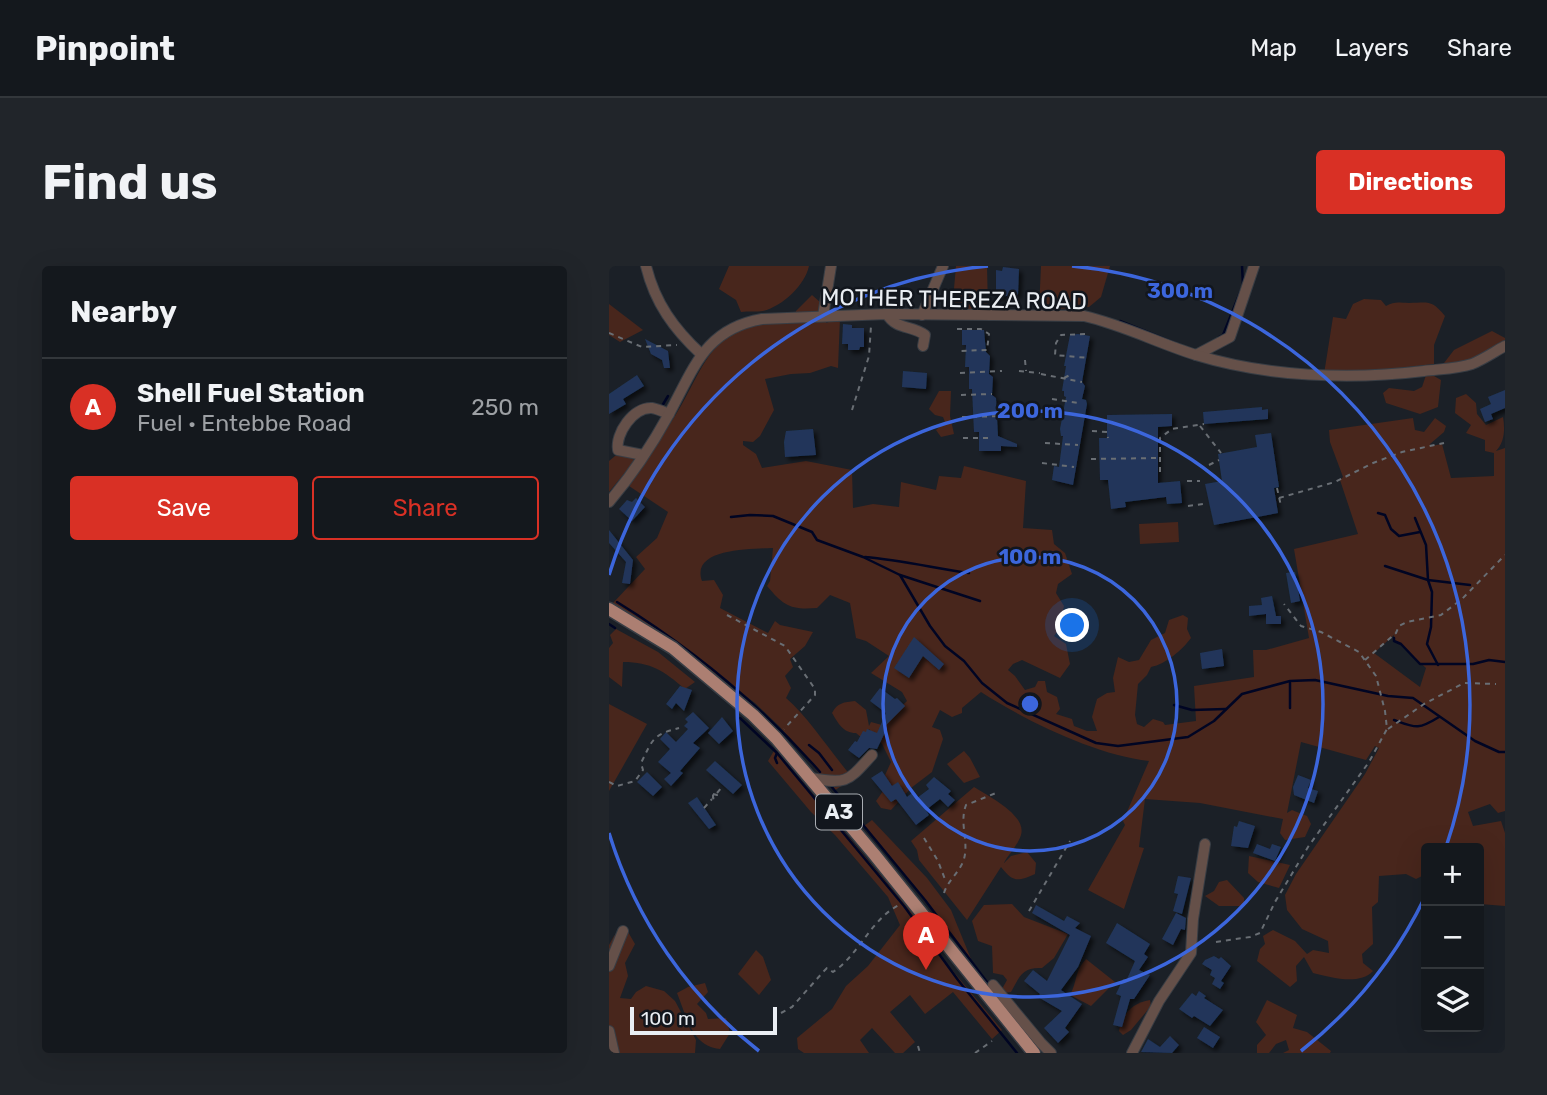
<!DOCTYPE html>
<html lang="en">
<head>
<meta charset="utf-8">
<style>
	body { margin:0; font-family:Rubik,sans-serif; background:#21252a; color:#f1f3f6 }
	.controls { position:absolute; right:21px; bottom:21px; display:grid; overflow:hidden; border-radius:7px; box-shadow:0 7px 28px #0002 }
	.controls button { width:63px; height:63px; display:grid; place-items:center; padding:0; border:0; border-bottom:2px solid #33373b; background:#14181d; color:#f1f3f6; font:35px sans-serif }
	.scale { position:absolute; left:21px; bottom:18px; width:147px; box-sizing:border-box; padding-left:7px; border:4px solid #eaeef3; border-top:0; font-size:19px; line-height:24px; white-space:nowrap; color:#eaeef3; -webkit-text-stroke:5px #12161d; paint-order:stroke }
	.you { position:absolute; left:464px; top:360px; width:24px; height:24px; margin:-18px; border:5px solid #fff; border-radius:50%; background:#1a73e8; box-shadow:0 0 0 10px #1a73e833 }
	.badge { display:grid; place-items:center; width:46px; height:46px; border-radius:50%; background:#d93025; color:#fff; font-size:23px; font-weight:700 }
	.pin { position:absolute; translate:-50% -58px; filter:drop-shadow(0 2px 4px #0008) }
	.pin::after { content:''; position:absolute; top:37px; width:24px; height:21px; background:inherit; clip-path:polygon(0 0,100% 0,50% 100%) }
	.list { margin:0; padding:0; list-style:none }
	h2 { display:flex; justify-content:space-between; align-items:center; height:91px; margin:0; padding:0 28px; font-size:30px }
	h2 small { font-size:23px; font-weight:400; color:#9da0a4 }
	.list li { display:grid; grid-template-columns:46px 1fr auto; gap:21px; align-items:center; box-sizing:border-box; height:98px; padding:0 28px; border-top:2px solid #33373b }
	.list b { display:block; font-size:26px; white-space:nowrap }
	.list p { margin:0; font-size:23px; white-space:nowrap; color:#9da0a4 }
	.list em { font-size:23px; font-style:normal; color:#9da0a4 }
	.actions { display:flex; gap:14px; padding:21px 28px }
	.actions a { flex:1; padding:16px 0; border:2px solid #d93025; border-radius:7px; text-align:center; font-size:24px; color:#d93025 }
	.actions .main { background:#d93025; color:#fff }
	.icon { flex:none; width:38px; height:38px; fill:none; stroke:currentColor; stroke-width:2; stroke-linecap:round; stroke-linejoin:round }
	.map { position:relative; flex:none; width:896px; height:787px; overflow:hidden; border-radius:7px }
	header { display:flex; align-items:center; gap:42px; box-sizing:border-box; height:98px; padding:0 35px; background:#14181d; border-bottom:2px solid #33373b }
	header strong { font-size:33px }
	nav { display:flex; gap:38px; margin-inline-start:auto; font-size:24px }
	.intro { display:flex; align-items:center; justify-content:space-between; box-sizing:border-box; height:168px; padding:0 42px }
	h1 { margin:0; font-size:49px }
	.button { padding:18px 32px; border-radius:7px; background:#d93025; color:#fff; font-size:24px; font-weight:700 }
	main { display:flex; gap:42px; padding:0 42px }
	aside { flex:1; background:#14181d; border-radius:7px; box-shadow:0 7px 28px #0002 }
	.map>svg:first-child { display:block }
</style>
</head>
<body>
<header>
<strong>Pinpoint</strong>
<nav><a>Map</a><a>Layers</a><a>Share</a></nav>
</header>
<div class="intro"><h1>Find us</h1><a class="button">Directions</a></div>
<main>
<aside>
<h2>Nearby<small></small></h2>
<ul class="list">
<li><span class="badge">A</span><div><b>Shell Fuel Station</b><p>Fuel · Entebbe Road</p></div><em>250 m</em></li>
</ul>
<div class="actions"><a class="main">Save</a><a>Share</a></div>
</aside>
<div class="map">
<svg width="896" height="787" viewBox="0 0 896 787">
	<defs>
		<filter id="shadow"><feDropShadow dx="3.5" dy="3.5" stdDeviation="2" flood-color="#0009"/></filter>
	</defs>
	<rect width="100%" height="100%" fill="#1b2027"/>
	<!-- green -->
	<g fill="#48261c" fill-rule="evenodd">
		<path d="M 120,0 L 200,0 C 196,19 174,40 154,45 C 148,46 139,45 132,46 L 127,34 L 110,23 Z"/>
		<polygon points="347,0 378,0 379,43 343,45"/>
		<polygon points="432,0 501,0 492,31 480,41 430,44"/>
		<path d="M 203,29 L 220,44 L 217,57 L 231,52 L 229,102 L 222,100 L 201,107 L 182,108 L 156,113 L 165,144 L 151,170 L 144,176 L 134,175 L 134,179 L 147,188 L 153,202 L 197,195 L 243,204 L 244,242 L 264,238 L 290,241 L 292,216 L 327,224 L 330,210 L 352,212 L 355,200 L 417,215 L 414,262 L 443,264 L 445,278 L 456,287 L 463,308 L 449,318 L 447,327 L 455,340 L 450,363 L 445,370 L 457,378 L 461,398 L 451,412 L 413,394 L 404,398 L 399,404 L 406,410 L 416,424 L 426,421 L 429,415 L 436,415 L 438,426 L 448,431 L 451,443 L 447,448 L 463,453 L 465,460 L 478,465 L 488,465 L 483,451 L 488,433 L 498,427 L 506,426 L 504,412 L 509,391 L 520,396 L 530,394 L 542,374 L 556,367 L 560,354 L 574,349 L 579,352 L 578,363 L 582,372 C 573,384 557,398 542,401 L 538,409 L 529,418 L 526,449 L 528,458 L 535,461 L 544,453 L 554,456 L 556,459 L 587,455 L 585,420 L 645,411 L 644,384 L 657,384 L 700,372 L 685,283 L 749,268 L 731,214 L 734,211 L 721,176 L 720,164 L 804,152 L 806,164 L 815,166 L 826,152 L 837,160 L 835,166 L 821,178 L 822,180 L 833,178 L 842,212 L 885,210 L 885,187 L 876,185 L 876,174 L 857,167 L 862,159 L 846,147 L 847,132 L 857,128 L 867,137 L 868,148 L 877,159 L 894,151 C 896,162 896,176 887,185 L 896,182 L 896,545 L 889,547 L 881,538 L 859,546 L 864,560 L 892,555 L 896,567 L 896,640 L 871,638 L 870,582 L 817,582 L 815,601 L 817,608 L 807,613 L 797,608 L 770,610 L 769,636 L 763,641 L 764,678 L 753,688 L 754,697 L 764,705 C 750,720 721,711 704,707 L 695,691 L 687,700 L 688,715 L 681,721 L 648,695 L 651,683 L 656,678 L 654,670 L 664,664 L 686,675 L 698,688 L 704,684 L 720,687 L 719,675 L 693,663 L 678,644 L 676,629 L 687,608 L 756,508 L 770,482 L 766,480 L 757,494 L 692,476 L 678,547 L 683,544 L 698,550 L 702,558 L 696,571 L 676,574 L 671,567 L 674,553 L 591,537 L 536,533 L 530,581 L 535,582 L 515,643 L 479,624 L 516,559 L 514,555 L 540,495 C 487,489 417,455 372,426 L 353,442 L 353,447 L 343,451 L 331,444 L 323,461 L 331,464 L 334,473 L 323,506 L 302,522 L 282,544 L 272,542 L 267,535 L 274,525 L 272,518 L 282,496 L 273,478 L 260,463 L 257,470 L 253,472 L 247,467 C 234,467 229,457 223,447 C 228,437 235,436 246,435 L 257,444 L 260,460 L 262,456 L 273,459 L 298,435 L 293,426 L 262,407 L 280,390 L 257,375 L 247,372 L 241,337 L 221,329 L 208,342 C 181,344 175,340 158,320 L 161,315 L 164,282 C 143,283 81,282 93,315 L 105,314 L 114,329 L 111,342 L 159,367 L 166,355 L 171,359 L 204,366 L 196,380 L 181,393 L 184,401 L 176,410 L 182,422 L 177,432 C 202,454 221,486 244,512 L 225,525 L 171,461 L 146,437 L 61,374 L 4,337 L 36,303 L 27,291 L 48,272 L 59,246 L 20,220 C 38,193 57,166 73,138 C 88,112 101,75 132,63 C 148,56 167,56 185,55 L 187,45 ZM 785,369 L 785,375 L 792,379 L 817,402 L 811,421 L 765,387 Z"/>
		<path d="M 755,33 L 772,34 L 777,40 C 786,35 790,37 800,37 C 819,37 822,33 836,50 L 825,79 L 825,98 L 773,104 L 715,108 L 724,51 L 737,53 L 744,38 Z"/>
		<polygon points="0,38 34,64 11,76 0,69"/>
		<path d="M 883,65 L 896,72 L 896,75 C 877,87 858,100 835,97 L 845,84 Z"/>
		<polygon points="817,109 825,110 832,114 829,141 811,148 777,137 774,127 780,122 805,125 813,121"/>
		<polygon points="330,125 342,125 341,150 345,168 332,171 327,164 336,156 334,151 326,149 320,143"/>
		<polygon points="18,188 25,192 23,198 0,226 0,195 6,190"/>
		<polygon points="569,256 570,276 531,278 530,258"/>
		<path d="M 7,363 L 49,386 L 86,416 L 76,423 C 55,405 42,396 14,396 L 13,421 L 0,411 L 0,382 L 4,377 L 1,369 Z"/>
		<polygon points="0,438 38,458 0,525"/>
		<polygon points="166,483 304,648 339,699 393,764 383,773 344,726 316,748 301,729 281,746 306,776 294,787 286,787 263,762 251,774 260,787 195,787 189,783 188,772 223,743 237,720 259,700 291,659 279,631 226,569 202,546 159,495"/>
		<polygon points="355,485 361,492 371,511 355,517 338,498"/>
		<path d="M 365,521 C 379,530 418,549 412,569 C 409,579 399,589 395,597 L 402,590 L 418,586 L 427,597 L 426,608 C 408,616 404,616 392,601 L 358,654 L 310,594 L 308,584 L 302,575 Z"/>
		<polygon points="263,554 318,612 342,644 362,693 255,560"/>
		<polygon points="640,590 681,599 670,622 649,616 639,607"/>
		<polygon points="618,614 635,632 635,640 610,640 596,630 605,625 610,616"/>
		<path d="M 403,638 L 415,651 L 459,668 L 445,692 L 433,702 C 413,701 411,710 402,726 L 395,727 L 393,723 L 398,714 L 394,709 L 384,707 L 383,680 L 369,675 L 363,655 L 375,639 Z"/>
		<polygon points="15,659 26,678 16,697 19,710 11,732 22,733 27,726 37,720 55,725 66,735 87,774 86,787 0,787 0,679 5,670"/>
		<polygon points="147,684 154,691 162,714 150,729 129,708"/>
		<path d="M 477,693 L 506,716 L 482,740 L 461,729 C 469,714 465,706 477,693 Z"/>
		<path d="M 96,717 L 99,726 L 88,738 L 97,747 L 99,753 L 117,752 L 121,767 L 111,783 C 83,781 77,749 68,727 L 79,721 Z"/>
		<path d="M 541,734 L 542,740 L 522,764 L 514,769 L 510,765 C 513,747 524,737 541,734 Z"/>
		<polygon points="658,734 688,749 684,762 698,766 722,785 721,787 674,787 680,784 677,774 667,778 660,787 648,787 648,779 657,769 647,756"/>
	</g>
	<g fill="none" stroke-linecap="round" stroke-linejoin="round">
		<!-- stream -->
		<g stroke="#000523" stroke-width="2.5">
			<polyline points="511,55 566,77"/>
			<polyline points="610,71 614,69 634,19 633,0"/>
			<polyline points="53,140 59,130"/>
			<polyline points="769,247 776,249 782,263 790,270 811,266"/>
			<polyline points="122,251 141,249 164,250 203,266 208,274 254,291 291,309 371,335"/>
			<polyline points="806,252 817,279 819,314 823,326 822,361 818,378 829,399"/>
			<path d="M 256,291 C 291,294 325,302 360,307"/>
			<polyline points="776,300 819,314 861,319"/>
			<polyline points="291,309 321,360 336,380 355,395 373,417 398,437 487,477 509,480 579,471 605,455 633,428 681,415 706,414 779,430 804,432 866,475 890,486 896,486"/>
			<path d="M 8,336 C 84,383 152,439 211,506"/>
			<polyline points="0,358 6,362"/>
			<polyline points="785,372 785,375 792,378 811,398 864,398 880,394 896,396"/>
			<polyline points="565,439 583,444 617,443"/>
			<polyline points="681,442 681,417"/>
			<polyline points="131,452 168,487 166,492 168,497"/>
			<path d="M 785,454 C 807,462 809,464 830,451"/>
			<polyline points="200,479 210,487 223,504"/>
			<polyline points="168,487 295,640 349,714 408,787"/>
			<polyline points="222,520 316,634 381,720"/>
		</g>
	</g>
	<!-- building -->
	<g fill="#20365a" filter="url(#shadow)">
		<polygon points="394,1 410,3 409,29 387,31 387,4 393,5"/>
		<polygon points="234,58 243,59 243,62 255,62 255,81 251,81 250,84 239,84 239,78 233,78"/>
		<polygon points="353,64 375,64 377,86 381,90 380,108 384,111 383,129 387,132 389,170 408,178 408,181 392,180 392,185 370,185 370,166 365,166 363,123 360,123 360,101 356,101 357,79 353,79"/>
		<polygon points="469,68 481,70 473,116 476,120 473,133 477,134 478,138 464,219 443,214 445,200 450,201 454,170 452,170 451,163 457,131 455,130 455,125 453,125 457,100 455,100 461,69"/>
		<polygon points="36,73 59,85 61,102 55,102 53,94 42,88"/>
		<polygon points="294,105 318,107 317,123 293,121"/>
		<polygon points="28,109 35,120 14,133 17,138 0,148 0,128"/>
		<polygon points="896,124 896,142 882,148 884,153 876,156 871,143 882,138 879,131"/>
		<polygon points="653,141 653,144 659,143 659,153 595,158 594,146"/>
		<polygon points="563,148 563,160 549,161 549,217 571,215 573,237 558,238 557,231 516,236 517,241 502,243 499,214 491,214 490,172 498,172 498,149"/>
		<polygon points="204,163 207,189 176,191 175,176 177,165"/>
		<polygon points="662,167 670,221 665,222 669,247 605,259 596,218 613,215 609,188 648,181 646,169"/>
		<polygon points="27,232 36,241 23,255 10,243 18,234 23,236"/>
		<polygon points="0,264 24,294 21,318 13,317 17,296 0,277"/>
		<polygon points="686,306 691,335 682,337 677,307"/>
		<polygon points="663,330 667,350 672,350 672,358 657,358 657,348 640,350 640,340 653,339 652,332"/>
		<polygon points="305,371 335,398 330,404 314,390 300,412 285,402"/>
		<polygon points="613,383 615,400 593,403 591,387"/>
		<polygon points="71,420 83,424 75,445 67,437 63,443 57,438"/>
		<polygon points="271,422 286,433 288,432 296,440 275,461 278,462 268,483 260,482 250,492 239,484 246,475 248,476 254,465 257,466 258,463 268,467 277,447 261,435"/>
		<polygon points="84,446 100,462 84,477 91,482 71,505 74,507 62,520 55,513 62,507 49,496 61,483 51,473 57,466 67,476 79,463 75,460 79,456 76,453"/>
		<polygon points="113,451 124,465 110,478 99,467"/>
		<polygon points="106,495 133,519 124,528 97,504"/>
		<polygon points="273,505 283,520 289,516 298,531 303,527 308,532 320,523 317,519 325,511 342,525 339,528 346,534 339,541 331,533 317,544 320,549 307,559 287,533 282,536 262,512"/>
		<polygon points="38,506 53,521 44,530 28,516"/>
		<polygon points="689,509 702,514 699,522 709,525 705,537 685,529 684,521"/>
		<polygon points="88,531 107,559 100,563 79,537"/>
		<polygon points="630,555 646,560 639,582 622,580 625,560 628,561"/>
		<polygon points="648,578 661,583 663,578 672,581 666,595 644,587"/>
		<polygon points="569,610 582,612 573,648 564,645 569,628 565,627"/>
		<polygon points="427,639 455,655 458,650 471,657 466,662 482,670 469,701 452,724 473,738 456,762 460,766 449,777 435,762 453,745 429,731 431,728 415,715 424,704 438,715 461,669 423,647"/>
		<polygon points="567,647 577,652 576,664 572,663 564,679 553,673"/>
		<polygon points="508,657 541,678 535,688 539,691 530,704 541,709 525,733 521,733 513,761 504,759 512,730 507,728 514,713 518,713 526,695 497,677"/>
		<polygon points="605,690 610,693 612,691 622,700 612,715 615,717 611,723 603,718 606,712 601,709 603,704 593,698 596,694"/>
		<polygon points="590,725 597,730 595,732 614,744 601,760 585,750 583,752 570,743 583,727 587,730"/>
		<polygon points="595,761 611,771 604,782 588,772"/>
		<polygon points="561,770 570,779 563,787 532,786 539,773 551,781"/>
	</g>
	<g fill="none" stroke-linecap="round" stroke-linejoin="round">
		<!-- minor casing -->
		<g stroke="#383d44" stroke-width="12">
			<g id="minor">
				<path d="M 37,0 C 46,37 65,63 92,88"/>
				<path d="M 278,48 C 287,64 303,59 316,69 L 314,80"/>
				<polyline points="313,49 334,0"/>
				<polyline points="214,50 222,0"/>
				<polyline points="587,89 621,71 645,0"/>
				<path d="M 34,189 L 9,184 C 6,168 24,141 43,142 C 49,143 55,146 60,148"/>
				<path d="M 0,236 C 23,209 43,179 60,148 C 85,102 96,63 153,53 L 278,48 L 475,50 C 514,59 549,77 587,89 C 659,111 741,114 815,105 C 831,103 848,103 863,98 C 875,93 885,86 896,80"/>
				<path d="M 202,512 C 239,519 239,515 263,489"/>
				<polyline points="0,700 14,665"/>
				<polyline points="384,719 432,777 442,787"/>
				<polyline points="0,765 5,787"/>
				<polyline points="523,787 550,735 582,687 584,653 596,578"/>
			</g>
		</g>
		<!-- major casing -->
		<g stroke="#383d44" stroke-width="15">
			<polyline id="major" points="0,343 64,382 144,449 167,472 265,588 425,787"/>
		</g>
		<!-- path -->
		<g stroke="#696e74" stroke-width="2" stroke-dasharray="5 5" stroke-linecap="butt">
			<polyline points="348,63 372,63 380,68 378,84 350,85"/>
			<polyline points="0,67 33,81 68,79"/>
			<polyline points="476,68 452,69 447,77 446,89 480,92"/>
			<polyline points="416,94 417,105"/>
			<polyline points="410,105 431,107"/>
			<polyline points="351,107 393,105"/>
			<polyline points="432,108 473,116"/>
			<polyline points="455,112 461,109"/>
			<polyline points="352,129 383,128"/>
			<polyline points="443,133 470,137"/>
			<polyline points="243,144 260,90 262,60"/>
			<polyline points="353,151 395,150"/>
			<polyline points="591,160 612,187"/>
			<polyline points="483,165 498,166 499,172"/>
			<polyline points="354,172 384,172"/>
			<polyline points="436,177 469,179"/>
			<polyline points="482,193 550,192"/>
			<polyline points="433,197 465,201"/>
			<polyline points="600,199 610,194"/>
			<polyline points="551,206 551,172 563,163 595,158"/>
			<polyline points="578,215 591,215"/>
			<polyline points="668,222 672,240"/>
			<polyline points="670,232 726,216 764,197 793,186 835,177"/>
			<polyline points="579,240 594,238"/>
			<polyline points="118,349 176,380 206,423 206,429 175,463"/>
			<polyline points="756,394 787,367 790,360 798,356 832,349 853,333 896,289"/>
			<polyline points="779,463 815,438 855,417 887,418"/>
			<path d="M 0,516 L 8,520 L 26,515 L 34,504 L 32,497 C 44,473 43,469 70,462"/>
			<polyline points="108,527 114,520"/>
			<polygon points="104,528 108,529 107,533 104,532"/>
			<polyline points="95,542 103,533"/>
			<polyline points="315,572 329,595 337,616"/>
			<path d="M 335,627 C 339,614 351,606 355,593 C 360,575 350,557 357,539 L 387,527"/>
			<polyline points="420,645 461,575"/>
			<polyline points="607,676 641,671 651,667 666,636 699,581 760,496 778,463 776,445 767,410 750,386 712,366 692,360 675,338"/>
			<path d="M 172,747 L 183,741 L 215,705 L 218,702 L 224,706 C 251,688 262,652 292,638"/>
			<polyline points="309,780 311,787"/>
			<polyline points="366,787 383,775"/>
		</g>
		<!-- minor -->
		<use href="#minor" stroke="#655049" stroke-width="10"/>
		<!-- major -->
		<use href="#major" stroke="#ac7f72" stroke-width="12"/>
	</g>
	<!-- distance rings -->
	<g fill="none" stroke="#3c66dc" stroke-width="3.5">
		<circle cx="421" cy="438" r="147"/>
		<circle cx="421" cy="438" r="293"/>
		<path d="M816 631A440 440 0 0 1 692 785M150 785A440 440 0 0 1 0 567M0 309A440 440 0 0 1 379 0M463 0A440 440 0 0 1 837 581"/>
	</g>
	<g text-anchor="middle" stroke-width="5" stroke-linejoin="round" paint-order="stroke">
		<!-- shield labels -->
		<rect fill="#12161d" stroke="#a9adb3" stroke-width="2" x="207" y="528.5" width="46" height="35" rx="5"/>
		<g font-size="21" font-weight="bold" fill="#eaeef3">
			<text x="230" y="553">A3</text>
		</g>
		<!-- street labels -->
		<g font-size="23" fill="#eaeef3" stroke="#12161d">
			<text transform="translate(345 33) rotate(1)" y="8">MOTHER THEREZA ROAD</text>
		</g>
	</g>
	<circle cx="421" cy="438" r="10" fill="#3c66dc" stroke="#12161d" stroke-width="3.5"/>
	<g font-size="21" text-anchor="middle" font-weight="bold" fill="#3c66dc" stroke="#12161d" stroke-width="5" stroke-linejoin="round" paint-order="stroke">
		<text x="571" y="32">300 m</text>
		<text x="421" y="152">200 m</text>
		<text x="421" y="298">100 m</text>
	</g>
</svg>
<div class="controls">
<button>+</button>
<button>−</button>
<button><svg class="icon" aria-label="layers" viewBox="0 0 24 24"><path d="M12 4l9 5-9 5-9-5zM3 14l9 5 9-5"/></svg></button>
</div>
<div class="scale">100 m</div>
<div class="you"></div>
<div class="pin badge" style="left:317px;top:704px">A</div>
</div>
</main>
</body>
</html>
